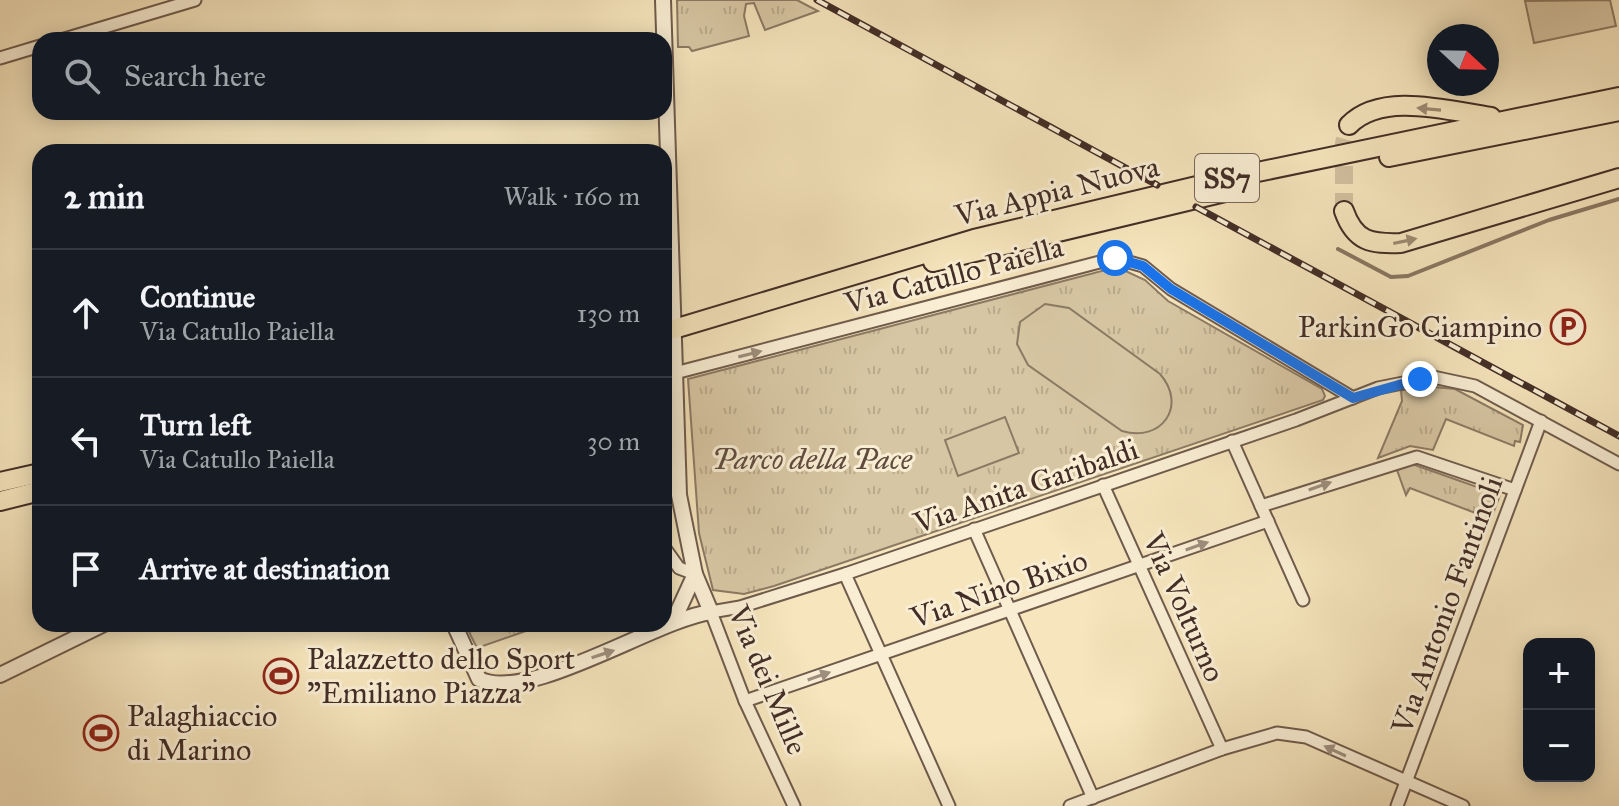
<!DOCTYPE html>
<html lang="en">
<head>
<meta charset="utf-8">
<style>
	body { margin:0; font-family:"IM FELL Great Primer",serif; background:#242831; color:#f1f3f6 }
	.controls { position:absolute; right:24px; bottom:24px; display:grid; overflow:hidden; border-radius:16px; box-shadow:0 4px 20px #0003 }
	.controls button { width:72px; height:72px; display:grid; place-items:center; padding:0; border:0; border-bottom:2px solid #363941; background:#171b24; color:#f1f3f6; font:40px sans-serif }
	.compass { position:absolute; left:1427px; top:24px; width:72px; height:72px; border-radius:50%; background:#171b24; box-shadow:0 4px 20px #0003; rotate:112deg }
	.stop { position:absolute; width:24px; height:24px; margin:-18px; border:6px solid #1a73e8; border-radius:50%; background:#fff }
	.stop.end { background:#1a73e8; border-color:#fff; box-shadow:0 2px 8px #0008 }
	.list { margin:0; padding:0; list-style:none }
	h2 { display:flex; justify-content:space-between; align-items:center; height:104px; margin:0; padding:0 32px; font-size:34px }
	h2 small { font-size:26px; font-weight:400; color:#9ea1a6 }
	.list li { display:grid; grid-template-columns:52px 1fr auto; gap:24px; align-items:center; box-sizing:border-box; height:128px; padding:0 32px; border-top:2px solid #363941 }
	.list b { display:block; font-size:30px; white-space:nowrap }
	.list p { margin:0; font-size:26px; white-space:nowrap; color:#9ea1a6 }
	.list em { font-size:26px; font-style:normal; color:#9ea1a6 }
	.icon { flex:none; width:44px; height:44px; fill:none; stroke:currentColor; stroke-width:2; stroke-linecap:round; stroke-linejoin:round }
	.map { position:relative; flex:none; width:1619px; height:806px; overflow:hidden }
	.search { position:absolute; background:#171b24; box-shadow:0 4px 20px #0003; left:32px; top:32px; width:640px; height:88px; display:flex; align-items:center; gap:20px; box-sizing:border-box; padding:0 28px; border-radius:24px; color:#9ea1a6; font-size:30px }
	.panel { position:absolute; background:#171b24; box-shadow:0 4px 20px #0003; left:32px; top:144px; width:640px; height:488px; border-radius:24px }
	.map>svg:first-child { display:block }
</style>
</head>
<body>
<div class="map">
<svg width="1619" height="806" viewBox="0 0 1619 806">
	<defs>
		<pattern id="park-tufts" width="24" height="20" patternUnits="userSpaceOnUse" patternTransform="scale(2)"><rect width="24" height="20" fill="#d7c6a3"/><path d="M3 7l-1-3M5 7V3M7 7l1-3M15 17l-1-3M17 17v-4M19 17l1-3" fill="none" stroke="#baaa8c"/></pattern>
	</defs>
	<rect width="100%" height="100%" fill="#f6e5bd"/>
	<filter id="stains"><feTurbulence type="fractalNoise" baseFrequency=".0025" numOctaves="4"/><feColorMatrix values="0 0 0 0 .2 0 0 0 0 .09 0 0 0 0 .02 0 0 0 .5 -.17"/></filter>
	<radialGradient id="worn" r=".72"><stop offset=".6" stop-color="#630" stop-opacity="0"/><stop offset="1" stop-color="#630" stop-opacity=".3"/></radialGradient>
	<!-- park -->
	<g fill="url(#park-tufts)" stroke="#8c7a64" stroke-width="2">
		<polygon points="677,0 797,0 818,11 765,30 754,3 746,4 744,16 749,36 692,51 689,47 678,47"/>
		<polygon points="1117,267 1145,280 1168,301 1322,389 1325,396 1323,400 774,586 744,594 713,590 699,533 688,379"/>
		<polygon points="1434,387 1455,389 1523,425 1520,442 1515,441 1514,446 1446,419 1433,450 1410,446 1378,458 1402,401 1401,390"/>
		<polygon points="1412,464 1500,495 1491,519 1410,488 1406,495 1397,470"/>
		<polygon points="465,624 546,624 477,648"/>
	</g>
	<!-- pitch -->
	<g fill="#d7c6a3" stroke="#8c7a64" stroke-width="2">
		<polygon points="1610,0 1616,26 1534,43 1525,1"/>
		<path d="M 1045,304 L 1069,308 L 1160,374 C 1188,406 1161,443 1122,431 L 1028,365 L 1017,344 L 1020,322 Z"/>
		<polygon points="1005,417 1019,453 958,476 945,440"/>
	</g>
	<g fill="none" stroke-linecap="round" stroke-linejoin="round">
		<!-- stream -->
		<polyline stroke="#897662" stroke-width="4" points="1338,249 1391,277 1408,276 1549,220 1619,199"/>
		<!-- primary-tunnel -->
		<polyline stroke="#d2c09f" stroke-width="18" stroke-dasharray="18 9" stroke-linecap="butt" points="1344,211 1344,143 1349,125"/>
		<!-- minor casing -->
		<g stroke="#6f5b4c" stroke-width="15">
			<g id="minor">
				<polyline points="61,40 195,0"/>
				<polyline points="0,58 40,46"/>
				<polyline points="675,373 1115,258 1143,266 1171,289 1353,398"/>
				<polyline points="1232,441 1303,600"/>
				<polyline points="1103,485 1222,749"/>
				<polyline points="1261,506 1417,457 1515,490"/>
				<polyline points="974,529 1093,798"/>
				<polyline points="664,547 679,568 695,574"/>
				<polyline points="845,574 949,806"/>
				<polyline points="745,701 1268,521"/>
				<polyline points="794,806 745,701 711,612 740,607 845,574 1296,420 1378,388 1433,377 1475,386 1619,464"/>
				<polyline points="1070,806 1222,749 1277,733 1306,737 1463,806"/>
				<polyline points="1397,806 1541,421"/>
			</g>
		</g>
		<!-- tertiary casing -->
		<g stroke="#6f5b4c" stroke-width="18">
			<g id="tertiary">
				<polyline points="673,622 695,574"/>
				<path d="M 454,624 L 479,679 C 528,704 657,619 711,612 L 695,574 L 679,495 L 663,0"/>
				<polyline points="0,675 104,624"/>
			</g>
		</g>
		<!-- primary casing -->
		<g stroke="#422d26" stroke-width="22">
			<g id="primary">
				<path d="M 1349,125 C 1382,91 1449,111 1491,117"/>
				<polyline points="1389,157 1619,111"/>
				<path d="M 1344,211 C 1355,242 1371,244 1401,243 L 1619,178"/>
				<polyline points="933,262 1246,187"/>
				<polyline points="664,332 974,239 1243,175 1619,97"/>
				<polyline points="0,482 40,473"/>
				<polyline points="0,501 40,491"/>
			</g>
		</g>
		<!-- minor -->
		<use href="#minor" stroke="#f9eed4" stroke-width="11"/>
		<!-- tertiary -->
		<use href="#tertiary" stroke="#f9eed4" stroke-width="14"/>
		<!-- primary -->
		<use href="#primary" stroke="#f6e5bd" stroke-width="18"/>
		<!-- rail casing -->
		<g stroke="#422d26" stroke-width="7">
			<g id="rail">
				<polyline points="817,0 1157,185"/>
				<polyline points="1196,207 1619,436"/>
			</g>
		</g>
		<!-- rail -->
		<use href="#rail" stroke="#f9eed4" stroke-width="4" stroke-dasharray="12" stroke-linecap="butt"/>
	</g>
	<!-- one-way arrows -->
	<defs><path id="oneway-solid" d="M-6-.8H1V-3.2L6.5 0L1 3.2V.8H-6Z" transform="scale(2)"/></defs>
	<g fill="#9c8972">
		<use href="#oneway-solid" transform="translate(1429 109) rotate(-175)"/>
		<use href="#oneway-solid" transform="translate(1405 241) rotate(-12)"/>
	</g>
	<g fill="#9e8e7d">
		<use href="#oneway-solid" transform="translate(750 354) rotate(-14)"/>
		<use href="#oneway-solid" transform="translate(1320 486) rotate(-19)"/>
		<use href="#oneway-solid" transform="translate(1197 546) rotate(-19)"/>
		<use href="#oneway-solid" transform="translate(603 654) rotate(-18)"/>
		<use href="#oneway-solid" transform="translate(819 676) rotate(-19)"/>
		<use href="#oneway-solid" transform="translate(1335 751) rotate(-155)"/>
	</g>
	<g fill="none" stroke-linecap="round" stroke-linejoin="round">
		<!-- route -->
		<polyline stroke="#1a73e8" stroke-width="10" points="1115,258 1143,266 1171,289 1353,398 1420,379"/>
	</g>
	<!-- icons -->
	<defs>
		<g id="parking-ring" transform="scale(1.8)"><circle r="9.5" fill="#f9eed4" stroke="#8f2418" stroke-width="1.5"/><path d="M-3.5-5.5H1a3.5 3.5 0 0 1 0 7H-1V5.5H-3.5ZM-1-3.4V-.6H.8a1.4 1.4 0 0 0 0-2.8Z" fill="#8f2418"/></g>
		<g id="stadium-ring" transform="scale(1.8)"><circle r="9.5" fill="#f9eed4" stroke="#8f2418" stroke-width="1.5"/><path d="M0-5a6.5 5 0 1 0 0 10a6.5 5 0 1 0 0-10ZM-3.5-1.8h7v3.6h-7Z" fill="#8f2418"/></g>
	</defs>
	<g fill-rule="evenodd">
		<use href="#parking-ring" x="1568" y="327"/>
		<use href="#stadium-ring" x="281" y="676"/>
		<use href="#stadium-ring" x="101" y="733"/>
	</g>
	<g text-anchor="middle" stroke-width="6" stroke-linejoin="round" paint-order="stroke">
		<!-- shield labels -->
		<rect fill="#f9eed4" stroke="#79675a" stroke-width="2" x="1195" y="154" width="64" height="48" rx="6"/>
		<g font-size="28" font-weight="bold" fill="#422d26">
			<text x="1227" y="188">SS7</text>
		</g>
		<!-- street labels -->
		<g font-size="30" fill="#422d26" stroke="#f9eed4">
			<text transform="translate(1057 191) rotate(-14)" y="10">Via Appia Nuova</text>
			<text transform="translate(954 275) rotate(-15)" y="10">Via Catullo Paiella</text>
			<text transform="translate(1026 486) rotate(-19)" y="10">Via Anita Garibaldi</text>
			<text transform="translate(999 589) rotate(-19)" y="10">Via Nino Bixio</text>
			<text transform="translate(1447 605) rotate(-70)" y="10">Via Antonio Fantinoli</text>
			<text transform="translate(1184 607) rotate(66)" y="10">Via Volturno</text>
			<text transform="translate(768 680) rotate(67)" y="10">Via dei Mille</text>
		</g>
		<!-- poi labels -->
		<g font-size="30" fill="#422d26" stroke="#f9eed4" text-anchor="start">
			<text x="1542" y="337" text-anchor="end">ParkinGo Ciampino</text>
			<text x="307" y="669">Palazzetto dello Sport<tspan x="307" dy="34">"Emiliano Piazza"</tspan></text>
			<text x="127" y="726">Palaghiaccio<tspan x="127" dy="34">di Marino</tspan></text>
		</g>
		<!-- park labels -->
		<g font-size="30" font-style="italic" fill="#604c3f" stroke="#f9eed4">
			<text x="812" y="469">Parco della Pace</text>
		</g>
	</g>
	<rect width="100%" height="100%" filter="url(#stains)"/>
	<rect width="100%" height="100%" fill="url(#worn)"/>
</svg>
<div class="controls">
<button>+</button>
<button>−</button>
</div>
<svg class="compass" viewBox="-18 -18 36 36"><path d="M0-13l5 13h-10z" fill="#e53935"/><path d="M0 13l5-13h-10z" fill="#9ea1a6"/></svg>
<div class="stop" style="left:1115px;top:258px"></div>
<div class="stop end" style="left:1420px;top:379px"></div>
<div class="search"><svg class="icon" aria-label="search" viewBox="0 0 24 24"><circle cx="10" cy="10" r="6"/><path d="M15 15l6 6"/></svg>Search here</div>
<section class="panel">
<h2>2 min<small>Walk · 160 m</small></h2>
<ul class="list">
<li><svg class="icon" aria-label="ahead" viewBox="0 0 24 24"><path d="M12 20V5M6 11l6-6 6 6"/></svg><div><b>Continue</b><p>Via Catullo Paiella</p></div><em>130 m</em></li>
<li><svg class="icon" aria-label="left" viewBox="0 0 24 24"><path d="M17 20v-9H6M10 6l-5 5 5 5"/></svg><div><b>Turn left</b><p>Via Catullo Paiella</p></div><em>30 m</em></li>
<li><svg class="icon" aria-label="arrive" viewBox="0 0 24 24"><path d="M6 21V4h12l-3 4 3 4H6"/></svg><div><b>Arrive at destination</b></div></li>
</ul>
</section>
</div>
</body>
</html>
